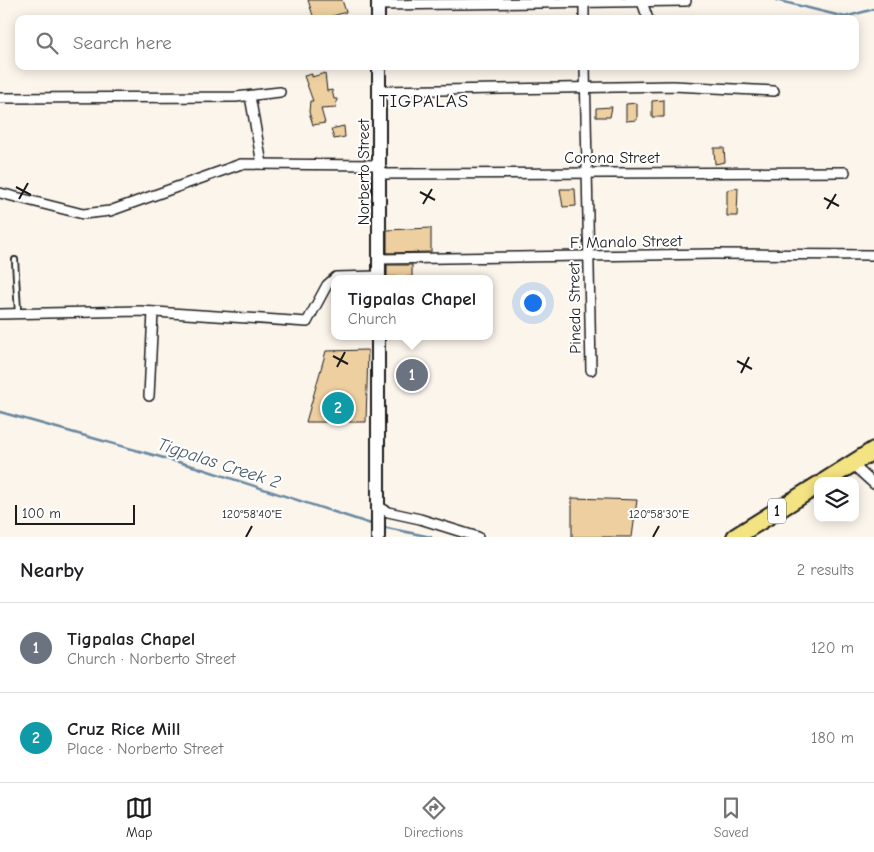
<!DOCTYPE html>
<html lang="en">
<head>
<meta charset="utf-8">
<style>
	body { margin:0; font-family:"Comic Neue",sans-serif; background:#f2f2f2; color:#202124 }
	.controls { position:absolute; right:15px; bottom:15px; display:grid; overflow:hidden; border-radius:10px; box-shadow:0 2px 12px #0003 }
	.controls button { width:45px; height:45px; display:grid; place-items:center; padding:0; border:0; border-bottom:1px solid #e0e0e0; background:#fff; color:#202124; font:25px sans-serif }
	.scale { position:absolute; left:15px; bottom:12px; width:120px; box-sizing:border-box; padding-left:5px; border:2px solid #1c1c1c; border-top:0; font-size:14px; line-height:18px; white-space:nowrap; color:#1c1c1c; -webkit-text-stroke:4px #fff; paint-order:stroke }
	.you { position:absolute; left:532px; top:302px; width:18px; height:18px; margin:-12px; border:4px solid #fff; border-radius:50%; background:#1a73e8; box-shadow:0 0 0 8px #1a73e833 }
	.badge { display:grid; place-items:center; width:32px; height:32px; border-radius:50%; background:#1c1c1c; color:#fff; font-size:16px; font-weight:700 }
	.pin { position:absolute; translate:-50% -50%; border:2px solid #fff; box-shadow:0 1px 5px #0006 }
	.popup { position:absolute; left:331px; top:275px; width:162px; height:65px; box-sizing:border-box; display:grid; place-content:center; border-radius:10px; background:#fff; filter:drop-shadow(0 1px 4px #0005); font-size:16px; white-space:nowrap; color:#757577 }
	.popup b { font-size:19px; color:#202124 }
	.popup::after { content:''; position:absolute; left:50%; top:100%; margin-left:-10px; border:10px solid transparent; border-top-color:#fff }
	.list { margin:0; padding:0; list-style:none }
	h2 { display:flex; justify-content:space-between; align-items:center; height:65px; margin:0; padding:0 20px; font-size:21px }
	h2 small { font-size:16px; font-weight:400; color:#757577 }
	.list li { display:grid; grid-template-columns:32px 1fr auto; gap:15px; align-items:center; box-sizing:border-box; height:90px; padding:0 20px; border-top:1px solid #e0e0e0 }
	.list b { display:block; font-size:19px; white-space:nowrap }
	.list p { margin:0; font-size:16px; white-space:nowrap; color:#757577 }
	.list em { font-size:16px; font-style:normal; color:#757577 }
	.icon { flex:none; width:28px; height:28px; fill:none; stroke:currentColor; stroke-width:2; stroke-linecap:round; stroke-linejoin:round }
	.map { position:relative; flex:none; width:874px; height:537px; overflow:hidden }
	.search { position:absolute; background:#fff; box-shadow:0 2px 12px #0003; left:15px; right:15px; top:15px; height:55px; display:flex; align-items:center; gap:12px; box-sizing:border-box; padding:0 18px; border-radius:10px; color:#757577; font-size:19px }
	.sheet { height:245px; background:#fff }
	nav { display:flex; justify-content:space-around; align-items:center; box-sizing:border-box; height:70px; border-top:1px solid #e0e0e0; background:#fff; font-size:14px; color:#757577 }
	nav a { display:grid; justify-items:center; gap:2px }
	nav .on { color:#1c1c1c }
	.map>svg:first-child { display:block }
</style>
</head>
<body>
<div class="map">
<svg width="874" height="537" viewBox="0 0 874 537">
	<rect width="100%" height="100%" fill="#fcf5ec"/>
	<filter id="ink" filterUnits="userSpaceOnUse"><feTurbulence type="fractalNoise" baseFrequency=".02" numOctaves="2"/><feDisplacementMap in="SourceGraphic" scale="10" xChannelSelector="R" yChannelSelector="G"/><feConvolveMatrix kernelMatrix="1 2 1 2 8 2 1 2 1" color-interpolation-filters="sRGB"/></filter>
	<g filter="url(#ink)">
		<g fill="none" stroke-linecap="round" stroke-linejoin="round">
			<!-- stream -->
			<g stroke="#66879f" stroke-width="2.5">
				<polyline points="776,0 845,17 874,9"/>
				<polyline points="0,412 196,467 374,525"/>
				<polyline points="382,527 431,537"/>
			</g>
		</g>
		<!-- building -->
		<g fill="#eecfa0" stroke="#1c1c1c">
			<polygon points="308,0 342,0 346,12 323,19 314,19"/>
			<polygon points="325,73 327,91 332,90 334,99 337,99 336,108 321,109 325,123 313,125 309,112 310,101 313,101 304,76 312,74 312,77"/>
			<polygon points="664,100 664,117 652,117 652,101"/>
			<polygon points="637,103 637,120 626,121 626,104"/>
			<polygon points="612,107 610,117 596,117 596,108"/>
			<polygon points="344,126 345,137 334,139 331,129"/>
			<polygon points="714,148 724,148 725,162 715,164"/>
			<polygon points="738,188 737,216 727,216 727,190"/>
			<polygon points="560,189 575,189 576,206 563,207"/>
			<polygon points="431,228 431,252 387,253 387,230"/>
			<rect x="387" y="265" width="25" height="12"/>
			<polygon points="368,350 366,422 306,422 326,351"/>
			<polygon points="403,364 423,366 422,385 402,384"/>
			<polygon points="572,498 637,500 632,537 572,537"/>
		</g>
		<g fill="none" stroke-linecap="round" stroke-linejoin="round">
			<!-- lane casing -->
			<g stroke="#1c1c1c" stroke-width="8">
				<polyline id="lane" points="15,260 18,312"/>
			</g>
			<!-- street casing -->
			<g stroke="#1c1c1c" stroke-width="12">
				<g id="street">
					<polyline points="584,0 584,19"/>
					<polyline points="642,2 648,19"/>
					<polyline points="378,5 686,1"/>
					<polyline points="585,66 591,370"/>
					<polyline points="379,91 673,86 774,91"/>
					<polyline points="250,96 262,164"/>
					<polyline points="0,98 236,97 280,92"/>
					<polyline points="379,174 845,172"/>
					<polyline points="0,193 83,214 110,211 241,164 379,165"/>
					<polyline points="379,259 713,254 874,255"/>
					<polyline points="0,314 140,311 307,322 327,285 336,277 379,276"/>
					<polyline points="149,396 153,312"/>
					<polyline points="852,464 874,484"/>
					<polyline points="378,506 388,512 420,519 478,537"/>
				</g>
			</g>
			<!-- secondary casing -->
			<g stroke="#1c1c1c" stroke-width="16">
				<g id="secondary">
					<polyline points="378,0 378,19"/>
					<polyline points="379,279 379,66"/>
					<polyline points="378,537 378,336"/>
				</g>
			</g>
			<!-- highway casing -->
			<g stroke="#1c1c1c" stroke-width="20">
				<g id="highway">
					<polyline points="825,481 874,450"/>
					<polyline points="735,537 818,485"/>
				</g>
			</g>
			<!-- lane -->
			<use href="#lane" stroke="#fff" stroke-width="4.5"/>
			<!-- street -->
			<use href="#street" stroke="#fff" stroke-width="9"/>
			<!-- secondary -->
			<use href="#secondary" stroke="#fff" stroke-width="12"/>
			<!-- highway -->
			<use href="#highway" stroke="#f4e382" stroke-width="16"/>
		</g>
	</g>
	<!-- ticks -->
	<path fill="none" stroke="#1c1c1c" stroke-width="2" d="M 16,187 L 31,195M 420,192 L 435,200M 824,198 L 839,206M 19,199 L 28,183M 423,204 L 432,189M 827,209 L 836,194M 333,356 L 348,364M 737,361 L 752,369M 337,367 L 345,352M 741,373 L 749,357M 246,537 L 252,526M 653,537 L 659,526"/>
	<g text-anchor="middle" stroke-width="4" stroke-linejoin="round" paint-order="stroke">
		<!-- shield labels -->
		<rect fill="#fff" stroke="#606060" stroke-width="1" x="768" y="498.5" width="18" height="25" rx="4"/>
		<g font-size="15" font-weight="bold" fill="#1c1c1c">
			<text x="777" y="516">1</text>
		</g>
		<!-- street labels -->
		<g font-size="16" fill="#1c1c1c" stroke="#fff">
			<text x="612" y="163">Corona Street</text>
			<text transform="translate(363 172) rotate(-90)" y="6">Norberto Street</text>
			<text transform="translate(626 241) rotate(-1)" y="6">F. Manalo Street</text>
			<text transform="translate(574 308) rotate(-91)" y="6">Pineda Street</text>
		</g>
		<!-- water labels -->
		<g font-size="18" font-style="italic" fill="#475a68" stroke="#fff">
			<text transform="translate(219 463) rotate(18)" y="6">Tigpalas Creek 2</text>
		</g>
		<!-- quarter labels -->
		<g font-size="19" letter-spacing="1" fill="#1c1c1c" stroke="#fff">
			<text x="424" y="107">TIGPALAS</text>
		</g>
	</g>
	<g font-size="12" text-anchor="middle" fill="#1c1c1c" stroke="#fff" stroke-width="4" stroke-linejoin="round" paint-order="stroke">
		<text x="252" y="518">120°58'40"E</text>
		<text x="659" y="518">120°58'30"E</text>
	</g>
</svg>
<div class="controls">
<button><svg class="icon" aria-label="layers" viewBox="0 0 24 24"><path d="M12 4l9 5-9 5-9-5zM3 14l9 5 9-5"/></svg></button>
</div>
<div class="scale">100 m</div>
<div class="you"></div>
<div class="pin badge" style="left:412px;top:375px;background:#6b7280">1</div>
<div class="popup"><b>Tigpalas Chapel</b>Church</div>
<div class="pin badge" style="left:338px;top:408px;background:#0f9aa8">2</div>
<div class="search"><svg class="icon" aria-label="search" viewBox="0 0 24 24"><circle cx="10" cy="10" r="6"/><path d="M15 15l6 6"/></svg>Search here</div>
</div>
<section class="sheet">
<h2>Nearby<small>2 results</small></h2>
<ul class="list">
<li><span class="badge" style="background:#6b7280">1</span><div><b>Tigpalas Chapel</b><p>Church · Norberto Street</p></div><em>120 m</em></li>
<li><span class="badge" style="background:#0f9aa8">2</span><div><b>Cruz Rice Mill</b><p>Place · Norberto Street</p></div><em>180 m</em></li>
</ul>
</section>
<nav>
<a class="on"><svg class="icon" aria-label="map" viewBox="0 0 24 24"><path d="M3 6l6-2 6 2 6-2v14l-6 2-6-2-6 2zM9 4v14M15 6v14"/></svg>Map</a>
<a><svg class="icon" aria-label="directions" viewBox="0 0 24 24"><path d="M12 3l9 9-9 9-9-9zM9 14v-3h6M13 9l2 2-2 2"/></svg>Directions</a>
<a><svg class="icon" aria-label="saved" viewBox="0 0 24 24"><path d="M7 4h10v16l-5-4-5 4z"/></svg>Saved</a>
</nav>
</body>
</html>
